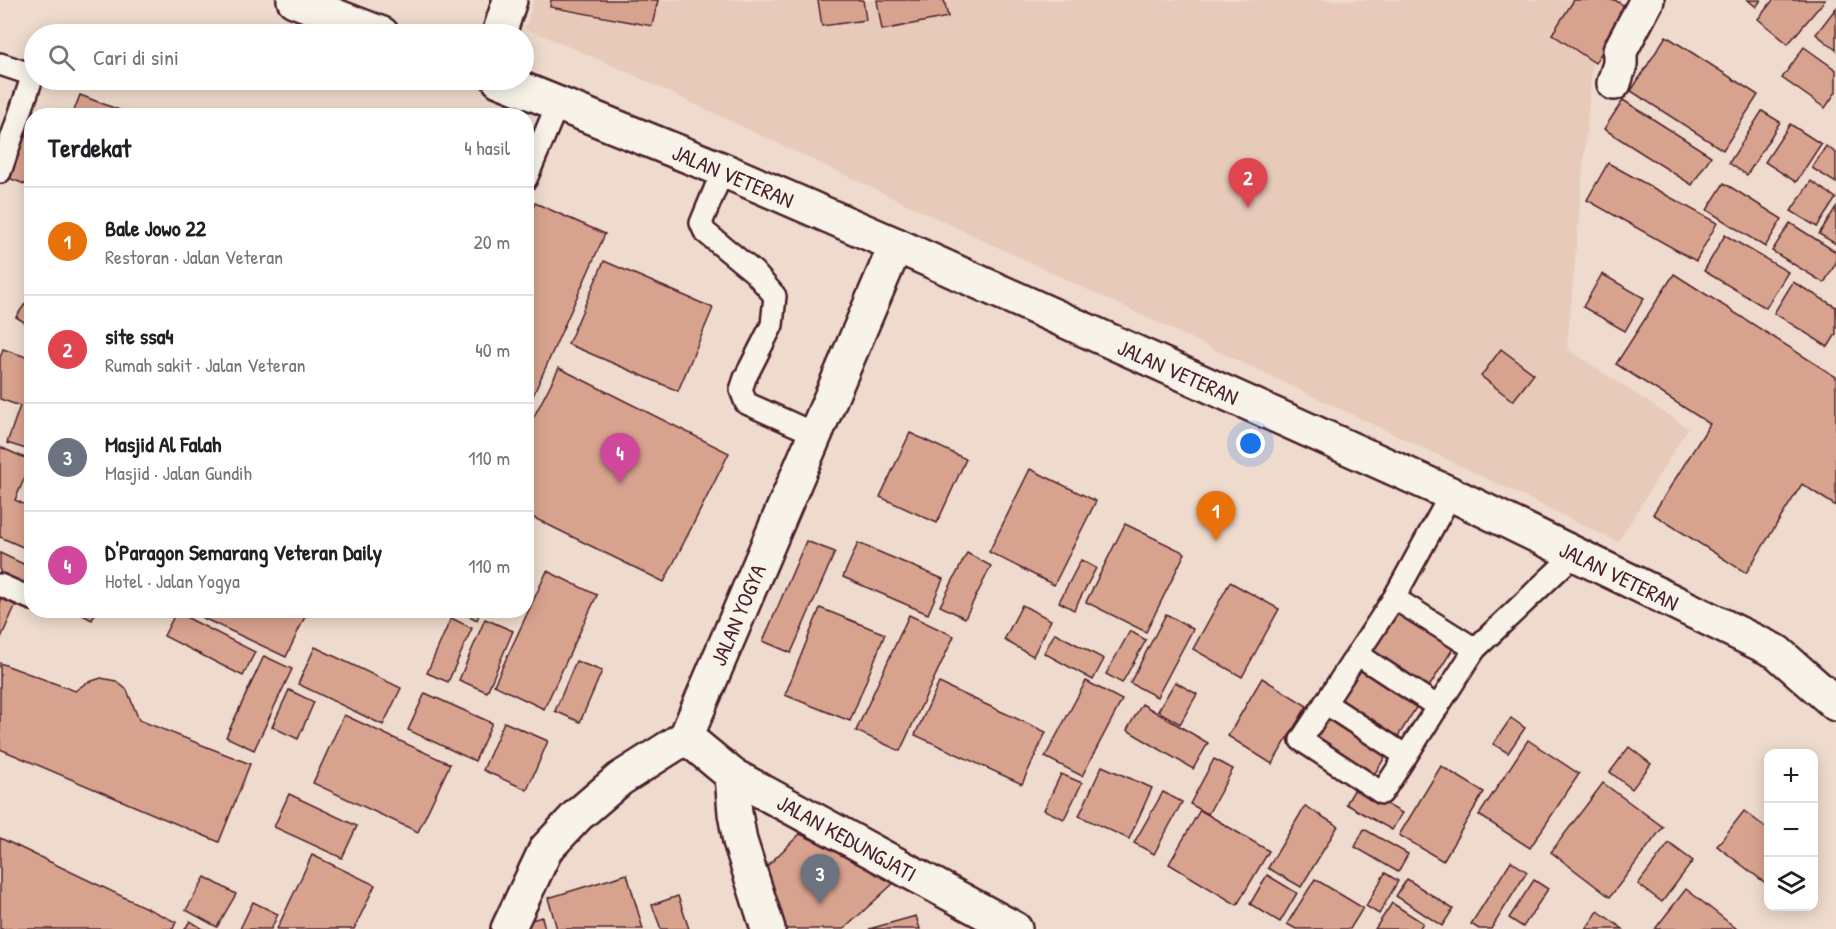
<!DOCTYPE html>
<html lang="id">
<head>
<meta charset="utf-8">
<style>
	body { margin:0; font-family:"Patrick Hand",sans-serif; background:#f6f6f6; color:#202124 }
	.controls { position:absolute; right:18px; bottom:18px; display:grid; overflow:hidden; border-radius:12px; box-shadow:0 3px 15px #0003 }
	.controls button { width:54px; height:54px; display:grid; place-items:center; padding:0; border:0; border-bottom:2px solid #e0e0e0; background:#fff; color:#202124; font:30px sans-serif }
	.you { position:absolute; left:1251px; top:444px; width:21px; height:21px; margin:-15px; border:4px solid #fff; border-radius:50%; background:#1a73e8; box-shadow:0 0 0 9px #1a73e833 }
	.badge { display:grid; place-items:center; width:39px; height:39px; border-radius:50%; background:#0f766e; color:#fff; font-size:20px; font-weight:700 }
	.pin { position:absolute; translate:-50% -50px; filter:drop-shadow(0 2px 3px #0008) }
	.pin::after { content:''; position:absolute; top:32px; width:21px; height:18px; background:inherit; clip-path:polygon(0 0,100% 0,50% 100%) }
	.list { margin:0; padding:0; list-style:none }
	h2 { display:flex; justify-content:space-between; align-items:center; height:78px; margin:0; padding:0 24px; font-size:26px }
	h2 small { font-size:20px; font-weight:400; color:#757577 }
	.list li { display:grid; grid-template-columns:39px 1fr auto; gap:18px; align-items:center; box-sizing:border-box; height:108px; padding:0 24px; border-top:2px solid #e0e0e0 }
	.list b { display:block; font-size:22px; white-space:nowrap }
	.list p { margin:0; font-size:20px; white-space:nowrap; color:#757577 }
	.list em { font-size:20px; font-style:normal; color:#757577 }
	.icon { flex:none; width:33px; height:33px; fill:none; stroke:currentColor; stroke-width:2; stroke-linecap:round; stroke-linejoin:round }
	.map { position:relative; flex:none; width:1836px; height:929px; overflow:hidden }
	.search { position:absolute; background:#fff; box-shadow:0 3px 15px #0003; left:24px; top:24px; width:510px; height:66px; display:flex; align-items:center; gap:15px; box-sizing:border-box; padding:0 21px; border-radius:33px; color:#757577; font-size:22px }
	.panel { position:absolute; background:#fff; box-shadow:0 3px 15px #0003; left:24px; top:108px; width:510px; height:510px; border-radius:24px }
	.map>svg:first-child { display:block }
</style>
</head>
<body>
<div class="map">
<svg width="1836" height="929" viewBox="0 0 1836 929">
	<rect width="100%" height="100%" fill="#eedbcd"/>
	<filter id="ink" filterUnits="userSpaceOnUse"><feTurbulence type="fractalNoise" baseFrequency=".0167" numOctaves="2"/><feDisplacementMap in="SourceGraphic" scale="12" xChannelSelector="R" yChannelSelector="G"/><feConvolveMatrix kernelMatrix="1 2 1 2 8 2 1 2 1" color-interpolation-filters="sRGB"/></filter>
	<g filter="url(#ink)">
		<!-- built -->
		<polygon fill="#e7caba" points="534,0 1598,0 1567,349 1688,428 1618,542 1423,448 616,67 525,28"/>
		<!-- building -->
		<g fill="#d8a38e" stroke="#4a1f2b" stroke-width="1.5">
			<polygon points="551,0 658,0 652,26 550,7"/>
			<polygon points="818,0 863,0 866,20 822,26"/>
			<polygon points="877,0 944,0 948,17 882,30"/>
			<polygon points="1574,0 1615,0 1629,9 1595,63 1552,34"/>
			<polygon points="1748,0 1761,0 1756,7"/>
			<polygon points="1773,0 1825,0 1788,44 1758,19"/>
			<polygon points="1836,8 1836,50 1816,34"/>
			<polygon points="1666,36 1758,95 1723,150 1631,91"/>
			<polygon points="1804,47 1836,70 1836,92 1825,108 1782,78"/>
			<polygon points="80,95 135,116 72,116"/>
			<polygon points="1623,100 1711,156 1692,185 1604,129"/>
			<polygon points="26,109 44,116 32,116 32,187 1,175"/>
			<polygon points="1762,111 1780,122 1747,175 1729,163"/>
			<polygon points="1790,124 1821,144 1796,182 1765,162"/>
			<polygon points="1826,146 1836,153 1836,183 1812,168"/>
			<polygon points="1608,163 1717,223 1696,261 1587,200"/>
			<polygon points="1811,181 1836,198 1817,227 1791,211"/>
			<polygon points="1724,183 1782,219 1765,247 1707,210"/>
			<polygon points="535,203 605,234 528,407 526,223"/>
			<polygon points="1836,207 1836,244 1819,234"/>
			<polygon points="1790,223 1836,252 1836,263 1824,283 1772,251"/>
			<polygon points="1725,235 1788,272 1766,308 1704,271"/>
			<polygon points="604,261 713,308 678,391 568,344"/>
			<polygon points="1602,274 1644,298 1625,331 1583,307"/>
			<polygon points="1674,274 1836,377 1836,506 1802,484 1746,573 1653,514 1710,424 1616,364"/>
			<polygon points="1793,282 1836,307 1836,334 1828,347 1774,313"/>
			<polygon points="32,294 32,327 16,317"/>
			<polygon points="3,349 32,359 32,451 7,443 20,406 0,399 0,358"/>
			<polygon points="1501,349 1534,374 1513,401 1481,376"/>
			<polygon points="559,368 729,453 664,582 526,514 526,432"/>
			<polygon points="910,433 966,459 937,523 880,497"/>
			<polygon points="0,447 32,461 15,500 32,508 32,551 0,537"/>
			<polygon points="1030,469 1096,501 1054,585 989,552"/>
			<polygon points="1125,524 1185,553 1146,632 1086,602"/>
			<polygon points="806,541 835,552 791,653 763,641"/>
			<polygon points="858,543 943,579 928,614 843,577"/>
			<polygon points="0,553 32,568 32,591 0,576"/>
			<polygon points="967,553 991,566 965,618 940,606"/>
			<polygon points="1081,560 1096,568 1074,610 1059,602"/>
			<polygon points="547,571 597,595 544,709 494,685"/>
			<polygon points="1230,582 1279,609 1242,677 1193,649"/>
			<polygon points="0,597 16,604 0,640"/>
			<polygon points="1399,600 1459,639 1372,778 1308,737"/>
			<polygon points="1022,605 1051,620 1033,656 1004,640"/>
			<polygon points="820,608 885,634 850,721 785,695"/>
			<polygon points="73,610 97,610 92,620"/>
			<polygon points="186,610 308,610 286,657"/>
			<polygon points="457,610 481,610 477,620"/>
			<polygon points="176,612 255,652 243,676 164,636"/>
			<polygon points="1166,614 1193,629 1157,697 1130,683"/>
			<polygon points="909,615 954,636 900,751 856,731"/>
			<polygon points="451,618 472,628 448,682 427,673"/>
			<polygon points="485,619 513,631 487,692 459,680"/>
			<polygon points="1130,631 1146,640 1122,683 1106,674"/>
			<polygon points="1055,633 1104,659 1093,680 1044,653"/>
			<polygon points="315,647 401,688 383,725 298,684"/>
			<polygon points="264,656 292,669 254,750 226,737"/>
			<polygon points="576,661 602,671 580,722 555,711"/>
			<polygon points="0,663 75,691 86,683 101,678 116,681 127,690 139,720 250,764 219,842 0,749"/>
			<polygon points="1262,678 1307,706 1272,764 1228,736"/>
			<polygon points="1086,681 1122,700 1082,776 1045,757"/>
			<polygon points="1175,682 1197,694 1180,724 1158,711"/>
			<polygon points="939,683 1046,732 1022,784 915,735"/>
			<polygon points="289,690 314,702 298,739 272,727"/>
			<polygon points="425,693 492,723 475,761 408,730"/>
			<polygon points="1142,704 1208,743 1193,769 1127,730"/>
			<polygon points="344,715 450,764 418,832 313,783"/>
			<polygon points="1511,718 1525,728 1508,753 1493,744"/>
			<polygon points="504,722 548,741 527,790 483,770"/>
			<polygon points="1528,740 1579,774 1530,848 1479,815"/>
			<polygon points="1629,747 1651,764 1632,789 1610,772"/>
			<polygon points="1214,759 1233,769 1208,814 1190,804"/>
			<polygon points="1102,766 1152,788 1129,839 1079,816"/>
			<polygon points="1441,766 1484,792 1443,861 1399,835"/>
			<polygon points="1061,774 1082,783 1064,819 1044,810"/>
			<polygon points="1603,783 1663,827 1610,897 1551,852"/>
			<polygon points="1356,787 1402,813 1392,830 1346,804"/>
			<polygon points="1163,792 1182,802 1154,854 1134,843"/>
			<polygon points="289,794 357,826 342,858 274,827"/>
			<polygon points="1305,806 1338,826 1301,887 1268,868"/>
			<polygon points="1200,810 1269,851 1237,905 1169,864"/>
			<polygon points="1744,811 1768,829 1768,885 1717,846"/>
			<polygon points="1364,829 1408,854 1398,872 1355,847"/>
			<polygon points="800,834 897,880 844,929 778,929 759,874"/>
			<polygon points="0,838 176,922 173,929 0,929"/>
			<polygon points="1669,843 1693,861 1662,902 1638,884"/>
			<polygon points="312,855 375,885 354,929 277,929"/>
			<polygon points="1511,861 1527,872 1491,929 1479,929 1471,924"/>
			<polygon points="1385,873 1398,881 1379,914 1366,906"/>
			<polygon points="627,874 643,929 557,929 548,898"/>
			<polygon points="1267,875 1297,893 1280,922 1250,904"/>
			<polygon points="205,877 236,894 217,927 186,910"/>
			<polygon points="1315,879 1363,908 1350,929 1296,929 1287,924"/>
			<polygon points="1407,879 1453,909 1442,926 1396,896"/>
			<polygon points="1534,880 1548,889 1523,927 1509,918"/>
			<polygon points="1686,889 1737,929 1655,929"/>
			<polygon points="678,896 689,929 661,929 652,905"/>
			<polygon points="253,902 278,914 271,929 240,929"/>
			<polygon points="1392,903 1423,923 1419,929 1375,929"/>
			<polygon points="1598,911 1623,929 1586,929"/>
			<polygon points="916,916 920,929 869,929"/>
			<polygon points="542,917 545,929 511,929 511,926"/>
			<polygon points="190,921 203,929 185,929"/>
		</g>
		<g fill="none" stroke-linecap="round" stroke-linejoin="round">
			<!-- lane casing -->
			<g stroke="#4a1f2b" stroke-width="26">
				<g id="lane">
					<polyline points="0,64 33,75 0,172"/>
					<polyline points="723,170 701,223 705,232 754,272 775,296 772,325 745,378 741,390 746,403 815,434"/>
					<polyline points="526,179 558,103"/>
					<polyline points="1451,494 1394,598 1301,740 1382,793 1475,649 1575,554"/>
					<polyline points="0,585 32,599"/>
					<polyline points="1394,598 1475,649"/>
					<polyline points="1357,654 1438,707"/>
					<polyline points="1325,703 1406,756"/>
				</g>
			</g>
			<!-- street casing -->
			<g stroke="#4a1f2b" stroke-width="38">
				<g id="street">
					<polyline points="1614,83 1620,64 1620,51 1647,0"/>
					<polyline points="686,737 732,775 1015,929"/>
					<polyline points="732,775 735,813 740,841 768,929"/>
					<polyline points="508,929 546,849 578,815 620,779 686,737 896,245"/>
				</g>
			</g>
			<!-- secondary casing -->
			<g stroke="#4a1f2b" stroke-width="38">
				<g id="secondary">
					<polyline points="294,0 382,34"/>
					<polyline points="499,34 510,0"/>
					<polyline points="499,80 723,170 896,245 1451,494 1777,652 1836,704"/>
				</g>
			</g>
			<!-- lane -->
			<use href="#lane" stroke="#f7f3e8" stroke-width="21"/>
			<!-- street -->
			<use href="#street" stroke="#f7f3e8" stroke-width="33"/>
			<!-- secondary -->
			<use href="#secondary" stroke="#f7f3e8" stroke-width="33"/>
		</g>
	</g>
	<g text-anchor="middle" stroke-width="4.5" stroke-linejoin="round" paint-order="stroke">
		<!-- street labels -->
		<g font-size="22" fill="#4a1f2b" stroke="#f7f3e8">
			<text transform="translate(733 176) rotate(23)" y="8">JALAN VETERAN</text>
			<text transform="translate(1178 372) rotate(24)" y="8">JALAN VETERAN</text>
			<text transform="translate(1619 576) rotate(26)" y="8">JALAN VETERAN</text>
			<text transform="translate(738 615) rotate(-67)" y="8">JALAN YOGYA</text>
			<text transform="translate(847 838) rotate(29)" y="8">JALAN KEDUNGJATI</text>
		</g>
	</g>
</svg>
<div class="controls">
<button>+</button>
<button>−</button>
<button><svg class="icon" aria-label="layers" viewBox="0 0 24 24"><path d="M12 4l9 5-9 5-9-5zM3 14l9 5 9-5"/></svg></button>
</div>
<div class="you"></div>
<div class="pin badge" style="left:1216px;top:541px;background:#e8710a">1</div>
<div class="pin badge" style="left:1248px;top:208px;background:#e0444e">2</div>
<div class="pin badge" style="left:820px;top:904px;background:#6b7280">3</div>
<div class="pin badge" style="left:620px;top:483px;background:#d1479c">4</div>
<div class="search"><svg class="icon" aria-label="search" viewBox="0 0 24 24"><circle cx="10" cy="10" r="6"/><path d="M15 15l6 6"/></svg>Cari di sini</div>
<section class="panel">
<h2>Terdekat<small>4 hasil</small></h2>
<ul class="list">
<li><span class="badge" style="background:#e8710a">1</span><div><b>Bale Jowo 22</b><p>Restoran · Jalan Veteran</p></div><em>20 m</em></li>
<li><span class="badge" style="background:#e0444e">2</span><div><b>site ssa4</b><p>Rumah sakit · Jalan Veteran</p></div><em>40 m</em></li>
<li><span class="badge" style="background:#6b7280">3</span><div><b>Masjid Al Falah</b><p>Masjid · Jalan Gundih</p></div><em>110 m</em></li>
<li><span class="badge" style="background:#d1479c">4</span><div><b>D'Paragon Semarang Veteran Daily</b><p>Hotel · Jalan Yogya</p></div><em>110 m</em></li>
</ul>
</section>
</div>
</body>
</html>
